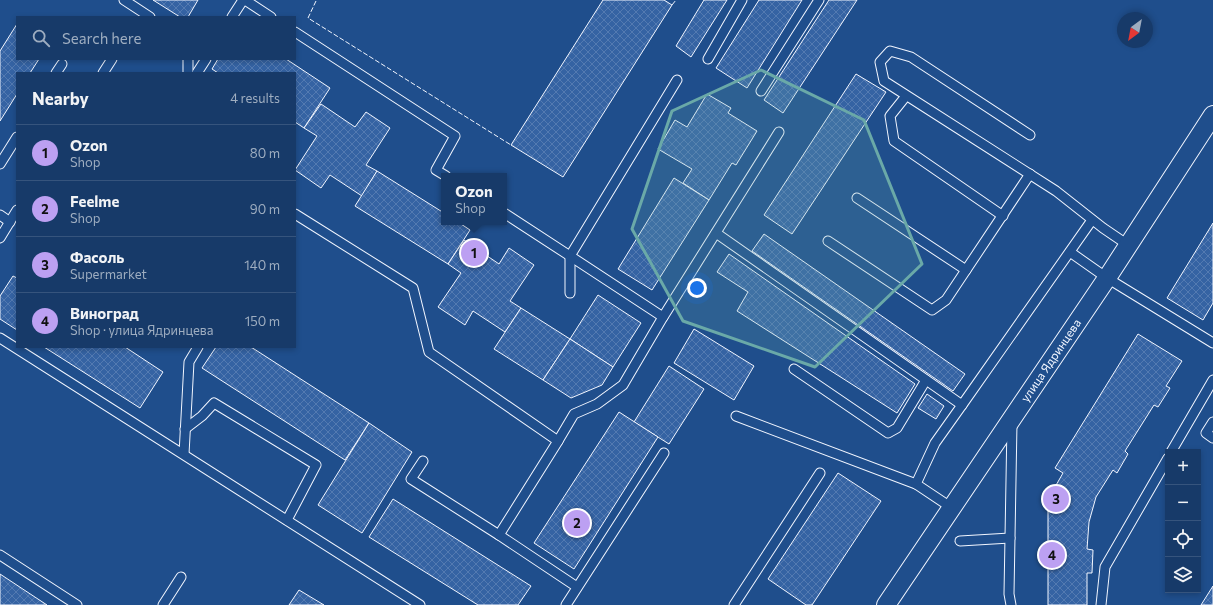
<!DOCTYPE html>
<html lang="en">
<head>
<meta charset="utf-8">
<style>
	body { margin:0; font-family:Commissioner,sans-serif; background:#244571; color:#f1f3f6 }
	.controls { position:absolute; right:12px; bottom:12px; display:grid; overflow:hidden; border-radius:0px; box-shadow:0 2px 6px #0003 }
	.controls button { width:36px; height:36px; display:grid; place-items:center; padding:0; border:0; border-bottom:1px solid #36547d; background:#173a69; color:#f1f3f6; font:20px sans-serif }
	.compass { position:absolute; left:1117px; top:12px; width:36px; height:36px; border-radius:50%; background:#173a69; box-shadow:0 2px 6px #0003; rotate:212deg }
	.you { position:absolute; left:697px; top:288px; width:14px; height:14px; margin:-10px; border:3px solid #fff; border-radius:50%; background:#1a73e8; box-shadow:0 0 0 6px #1a73e833 }
	.badge { display:grid; place-items:center; width:26px; height:26px; border-radius:50%; background:#bca0f2; color:#111; font-size:13px; font-weight:700 }
	.pin { position:absolute; translate:-50% -50%; border:2px solid #fff; box-shadow:0 1px 4px #0006 }
	.popup { position:absolute; left:441px; top:173px; width:66px; height:52px; box-sizing:border-box; display:grid; place-content:center; border-radius:0px; background:#173a69; filter:drop-shadow(0 1px 3px #0005); font-size:13px; white-space:nowrap; color:#9eadc0 }
	.popup b { font-size:15px; color:#f1f3f6 }
	.popup::after { content:''; position:absolute; left:50%; top:100%; margin-left:-8px; border:8px solid transparent; border-top-color:#173a69 }
	.list { margin:0; padding:0; list-style:none }
	h2 { display:flex; justify-content:space-between; align-items:center; height:52px; margin:0; padding:0 16px; font-size:17px }
	h2 small { font-size:13px; font-weight:400; color:#9eadc0 }
	.list li { display:grid; grid-template-columns:26px 1fr auto; gap:12px; align-items:center; box-sizing:border-box; height:56px; padding:0 16px; border-top:1px solid #36547d }
	.list b { display:block; font-size:15px; white-space:nowrap }
	.list p { margin:0; font-size:13px; white-space:nowrap; color:#9eadc0 }
	.list em { font-size:13px; font-style:normal; color:#9eadc0 }
	.icon { flex:none; width:22px; height:22px; fill:none; stroke:currentColor; stroke-width:2; stroke-linecap:round; stroke-linejoin:round }
	.map { position:relative; flex:none; width:1213px; height:605px; overflow:hidden }
	.search { position:absolute; background:#173a69; box-shadow:0 2px 6px #0003; left:16px; top:16px; width:280px; height:44px; display:flex; align-items:center; gap:10px; box-sizing:border-box; padding:0 14px; border-radius:0px; color:#9eadc0; font-size:15px }
	.panel { position:absolute; background:#173a69; box-shadow:0 2px 6px #0003; left:16px; top:72px; width:280px; height:276px; border-radius:0px }
	.map>svg:first-child { display:block }
</style>
</head>
<body>
<div class="map">
<svg width="1213" height="605" viewBox="0 0 1213 605">
	<defs>
		<pattern id="building-cross-hatch" width="8" height="8" patternUnits="userSpaceOnUse"><rect width="8" height="8" fill="#3563a3"/><path d="M0 0l8 8M0 8l8-8" fill="none" stroke="#537ab1"/></pattern>
	</defs>
	<rect width="100%" height="100%" fill="#1f4e8c"/>
	<!-- building -->
	<g fill="url(#building-cross-hatch)" stroke="#f2f6ff">
		<polygon points="153,0 198,0 188,17 180,17"/>
		<polygon points="603,0 664,0 672,5 563,177 511,145"/>
		<polygon points="704,0 727,0 691,57 676,46"/>
		<polygon points="759,0 802,0 747,88 716,68"/>
		<polygon points="829,0 857,0 783,113 764,100"/>
		<polygon points="17,24 17,59 39,59 30,73 17,73 17,94 0,121 0,51"/>
		<polygon points="218,59 286,59 330,88 304,128 295,122 295,73 218,73 212,69"/>
		<polygon points="856,74 886,92 792,234 764,215"/>
		<polygon points="707,94 731,108 728,113 757,131 736,165 732,163 709,200 683,183 692,169 658,149 675,120 687,127"/>
		<polygon points="321,104 355,127 366,112 390,128 366,165 377,171 362,196 330,175 321,188 295,170 317,136 304,128"/>
		<polygon points="377,171 444,213 444,222 458,222 470,230 448,264 355,206"/>
		<polygon points="674,178 709,200 652,290 618,269"/>
		<polygon points="1213,223 1213,303 1203,320 1167,298"/>
		<polygon points="764,234 965,374 953,391 752,251"/>
		<polygon points="464,240 499,264 509,248 534,265 510,301 521,308 505,332 473,311 465,325 438,307 461,273 448,264"/>
		<polygon points="729,254 915,384 897,413 737,311 748,292 717,272"/>
		<polygon points="13,276 17,278 17,330 0,319 0,296"/>
		<polygon points="598,295 641,323 613,367 570,339"/>
		<polygon points="521,308 570,339 543,380 494,349"/>
		<polygon points="694,329 754,366 734,400 674,363"/>
		<polygon points="1138,334 1182,361 1166,386 1170,388 1158,407 1154,405 1125,451 1128,454 1117,473 1113,470 1096,497 1089,522 1087,549 1093,550 1092,573 1087,573 1087,605 1048,605 1048,508 1055,487 1063,473 1055,468"/>
		<polygon points="570,339 613,367 602,385 571,398 543,380"/>
		<polygon points="44,347 125,347 163,372 140,408"/>
		<polygon points="216,347 251,347 369,423 345,460 202,368"/>
		<polygon points="669,366 704,389 669,444 634,422"/>
		<polygon points="927,394 944,406 936,419 918,408"/>
		<polygon points="619,412 658,437 574,569 534,543"/>
		<polygon points="369,423 412,452 362,533 318,505"/>
		<polygon points="838,473 881,501 812,605 806,605 768,579"/>
		<polygon points="393,499 531,586 518,605 478,605 369,537"/>
		<polygon points="0,574 47,605 0,605"/>
		<polygon points="1213,586 1213,605 1201,605"/>
		<polygon points="299,590 324,605 289,605"/>
	</g>
	<g fill="none" stroke-linecap="round" stroke-linejoin="round">
		<!-- service casing -->
		<g stroke="#f2f6ff" stroke-width="11">
			<g id="service">
				<polyline points="124,0 150,17"/>
				<polyline points="245,0 271,17"/>
				<polyline points="232,17 243,0"/>
				<polyline points="295,32 455,136 436,170 446,176"/>
				<polyline points="188,59 188,73"/>
				<polyline points="708,59 742,0"/>
				<polyline points="56,73 62,64"/>
				<polyline points="103,73 112,59"/>
				<polyline points="197,73 206,59"/>
				<polyline points="761,91 819,0"/>
				<polyline points="906,96 890,116 894,141 1003,216"/>
				<polyline points="1030,135 911,57 890,51 880,62 884,81 1056,191 1103,228 1128,245"/>
				<polyline points="0,164 17,137"/>
				<polyline points="857,198 966,270"/>
				<polyline points="504,213 570,256 677,80"/>
				<polyline points="295,214 413,288 429,352 558,441 499,535 577,587"/>
				<polyline points="0,215 10,222"/>
				<polyline points="716,233 962,405 1092,220"/>
				<polyline points="0,238 17,210"/>
				<polyline points="828,241 932,310 946,300 1030,174"/>
				<polyline points="1070,252 1107,278 1213,343"/>
				<polyline points="570,256 663,317 779,132"/>
				<polyline points="570,293 570,256"/>
				<polyline points="0,338 420,605"/>
				<polyline points="794,369 888,433 897,428 926,380"/>
				<polyline points="736,416 916,484"/>
				<polyline points="1213,422 1206,433 1213,438"/>
				<polyline points="185,429 202,416 214,403 316,465 287,520"/>
				<polyline points="558,441 574,414 597,404 623,385 663,317"/>
				<polyline points="1171,452 1213,380"/>
				<polyline points="184,454 189,362 198,347"/>
				<polyline points="423,461 411,479 499,535"/>
				<polyline points="952,508 916,484 935,443 962,405"/>
				<polyline points="960,541 1010,538"/>
				<polyline points="0,555 77,605"/>
				<polyline points="163,605 181,577"/>
				<polyline points="566,605 664,453"/>
				<polyline points="734,605 820,473"/>
				<polyline points="1011,605 1009,594 1012,423"/>
				<polyline points="1101,605 1105,567 1168,458"/>
			</g>
		</g>
		<!-- minor casing -->
		<g stroke="#f2f6ff" stroke-width="20">
			<g id="minor">
				<path id="s1" d="M 886,605 L 1107,278 L 1213,115"/>
			</g>
		</g>
		<!-- service -->
		<use href="#service" stroke="#1f4e8c" stroke-width="9"/>
		<!-- minor -->
		<use href="#minor" stroke="#1f4e8c" stroke-width="18"/>
		<!-- fence -->
		<g stroke="#f2f6ff" stroke-width="1" stroke-dasharray="5 2" stroke-linecap="butt">
			<polyline points="316,1 308,18 511,145"/>
			<polyline points="672,5 676,0"/>
		</g>
	</g>
	<!-- marked area -->
	<path fill="#6aa9a8" fill-opacity="0.2" stroke="#6aa9a8" stroke-width="3" stroke-linejoin="round" d="M 761,70 L 864,120 L 922,264 L 815,367 L 683,321 L 632,229 L 672,111 Z"/>
	<g text-anchor="middle" stroke-width="3" stroke-linejoin="round" paint-order="stroke">
		<!-- street labels -->
		<g font-size="12" fill="#f2f6ff" stroke="#1f4e8c">
			<text dy="4" stroke="none"><textPath href="#s1" startOffset="295">улица Ядринцева</textPath></text>
		</g>
	</g>
</svg>
<div class="controls">
<button>+</button>
<button>−</button>
<button><svg class="icon" aria-label="locate" viewBox="0 0 24 24"><circle cx="12" cy="12" r="6"/><path d="M12 2v4M12 18v4M2 12h4M18 12h4"/></svg></button>
<button><svg class="icon" aria-label="layers" viewBox="0 0 24 24"><path d="M12 4l9 5-9 5-9-5zM3 14l9 5 9-5"/></svg></button>
</div>
<svg class="compass" viewBox="-18 -18 36 36"><path d="M0-13l5 13h-10z" fill="#e53935"/><path d="M0 13l5-13h-10z" fill="#9eadc0"/></svg>
<div class="you"></div>
<div class="pin badge" style="left:474px;top:253px">1</div>
<div class="popup"><b>Ozon</b>Shop</div>
<div class="pin badge" style="left:577px;top:523px">2</div>
<div class="pin badge" style="left:1056px;top:499px">3</div>
<div class="pin badge" style="left:1052px;top:555px">4</div>
<div class="search"><svg class="icon" aria-label="search" viewBox="0 0 24 24"><circle cx="10" cy="10" r="6"/><path d="M15 15l6 6"/></svg>Search here</div>
<section class="panel">
<h2>Nearby<small>4 results</small></h2>
<ul class="list">
<li><span class="badge">1</span><div><b>Ozon</b><p>Shop</p></div><em>80 m</em></li>
<li><span class="badge">2</span><div><b>Feelme</b><p>Shop</p></div><em>90 m</em></li>
<li><span class="badge">3</span><div><b>Фасоль</b><p>Supermarket</p></div><em>140 m</em></li>
<li><span class="badge">4</span><div><b>Виноград</b><p>Shop · улица Ядринцева</p></div><em>150 m</em></li>
</ul>
</section>
</div>
</body>
</html>
